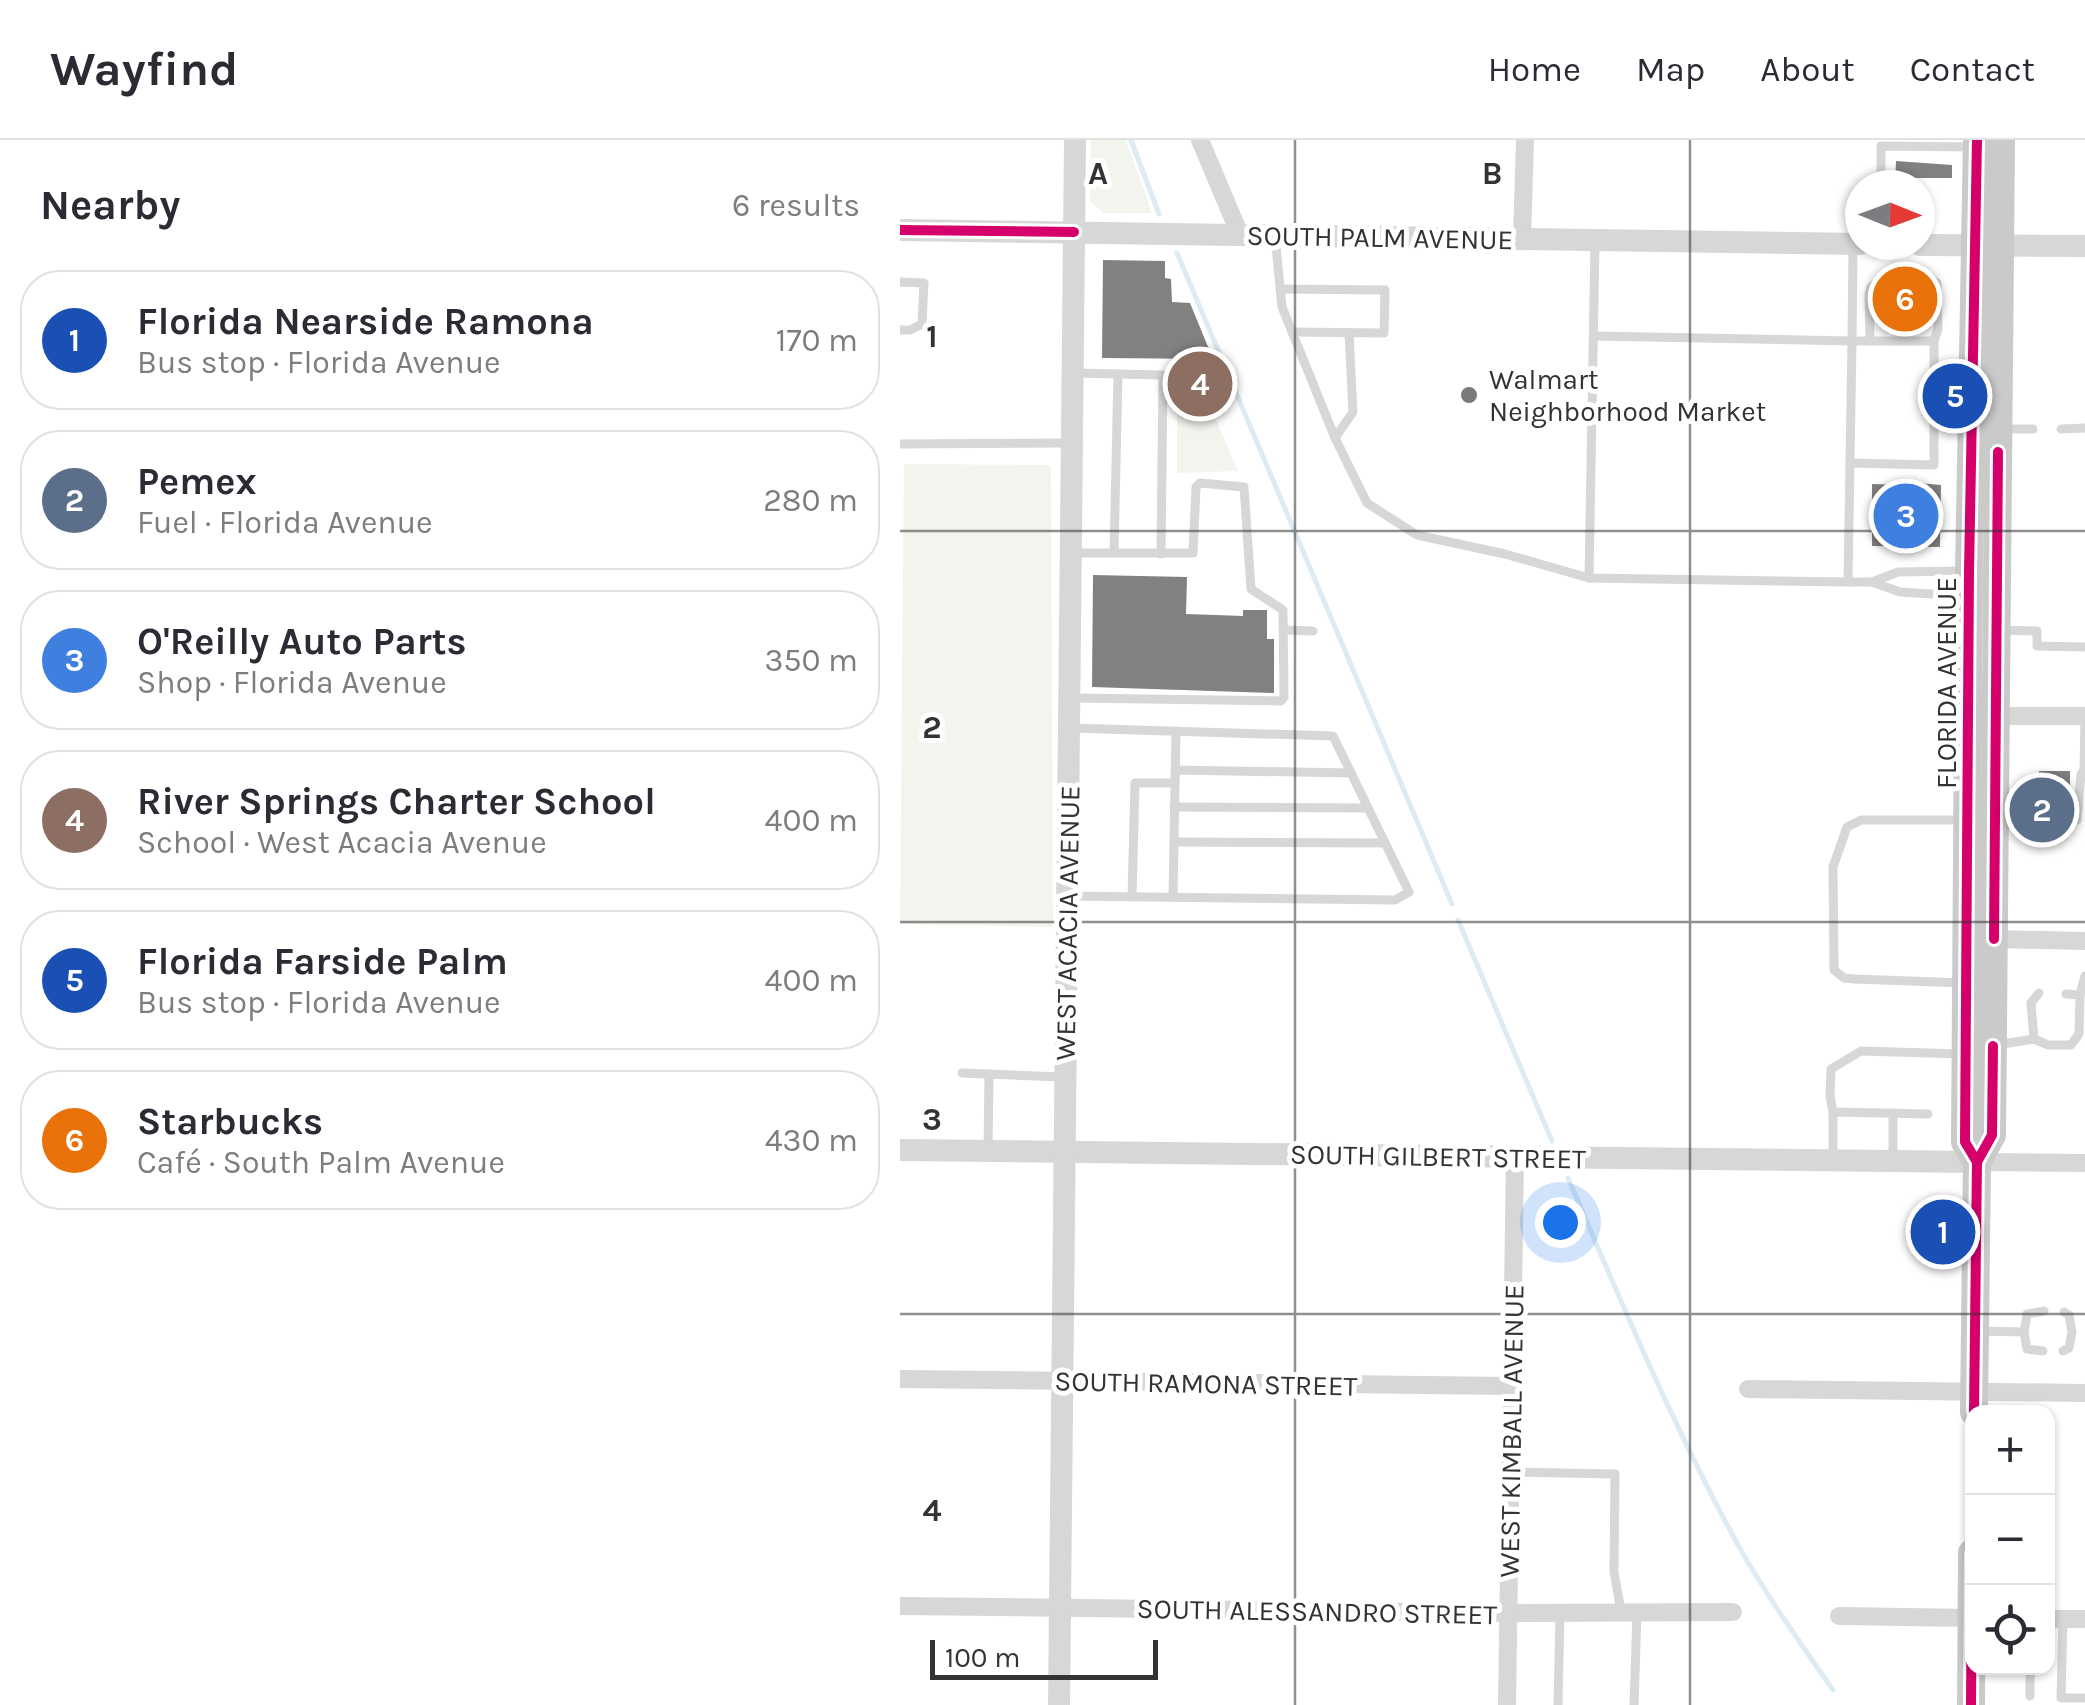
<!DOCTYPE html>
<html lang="en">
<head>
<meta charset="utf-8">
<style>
	body { margin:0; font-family:Karla,sans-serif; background:#f7f7f7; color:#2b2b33 }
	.controls { position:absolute; right:30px; bottom:30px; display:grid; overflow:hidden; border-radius:20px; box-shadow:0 2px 8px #0004 }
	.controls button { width:90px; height:90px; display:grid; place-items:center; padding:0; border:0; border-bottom:2px solid #e1e1e2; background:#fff; color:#2b2b33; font:50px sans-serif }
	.compass { position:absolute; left:945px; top:30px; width:90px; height:90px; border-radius:50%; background:#fff; box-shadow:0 2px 8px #0004; rotate:91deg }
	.scale { position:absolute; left:30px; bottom:25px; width:228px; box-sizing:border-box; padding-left:10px; border:5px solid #333; border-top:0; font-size:28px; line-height:35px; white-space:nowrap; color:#333; -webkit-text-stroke:8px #fff; paint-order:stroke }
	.you { position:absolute; left:660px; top:1082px; width:35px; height:35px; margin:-25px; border:8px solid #fff; border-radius:50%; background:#1a73e8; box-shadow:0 0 0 15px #1a73e833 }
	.badge { display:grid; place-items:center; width:65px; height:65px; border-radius:50%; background:#7a7a7a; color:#fff; font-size:32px; font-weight:700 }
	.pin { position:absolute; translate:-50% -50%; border:5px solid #fff; box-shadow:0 2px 10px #0006 }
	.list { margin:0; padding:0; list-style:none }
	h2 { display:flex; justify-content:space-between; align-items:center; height:130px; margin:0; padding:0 40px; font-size:42px }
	h2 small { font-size:32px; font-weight:400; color:#7c7c81 }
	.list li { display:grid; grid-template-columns:65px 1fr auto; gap:30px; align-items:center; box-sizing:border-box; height:140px; margin:0 20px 20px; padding:0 20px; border:2px solid #e1e1e2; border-radius:40px }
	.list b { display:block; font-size:38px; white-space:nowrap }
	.list p { margin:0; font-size:32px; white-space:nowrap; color:#7c7c81 }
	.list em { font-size:32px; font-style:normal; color:#7c7c81 }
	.icon { flex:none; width:55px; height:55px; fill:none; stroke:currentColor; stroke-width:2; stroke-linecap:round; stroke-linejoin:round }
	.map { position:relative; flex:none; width:1185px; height:1565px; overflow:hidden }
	header { display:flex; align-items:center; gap:60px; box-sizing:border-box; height:140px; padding:0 50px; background:#fff; border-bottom:2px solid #e1e1e2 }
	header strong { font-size:48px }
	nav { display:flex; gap:55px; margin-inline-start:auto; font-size:35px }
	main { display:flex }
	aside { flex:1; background:#fff }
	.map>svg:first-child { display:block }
</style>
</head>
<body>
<header>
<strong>Wayfind</strong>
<nav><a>Home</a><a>Map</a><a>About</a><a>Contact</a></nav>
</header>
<main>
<aside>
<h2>Nearby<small>6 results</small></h2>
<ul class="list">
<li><span class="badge" style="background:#1a4fb4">1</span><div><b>Florida Nearside Ramona</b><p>Bus stop · Florida Avenue</p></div><em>170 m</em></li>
<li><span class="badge" style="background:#5c6f8a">2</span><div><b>Pemex</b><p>Fuel · Florida Avenue</p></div><em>280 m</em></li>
<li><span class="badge" style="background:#3f7fe0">3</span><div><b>O'Reilly Auto Parts</b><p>Shop · Florida Avenue</p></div><em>350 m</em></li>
<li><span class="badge" style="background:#8d6e63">4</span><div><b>River Springs Charter School</b><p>School · West Acacia Avenue</p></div><em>400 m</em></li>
<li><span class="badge" style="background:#1a4fb4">5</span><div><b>Florida Farside Palm</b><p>Bus stop · Florida Avenue</p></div><em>400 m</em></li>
<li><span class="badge" style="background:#e8710a">6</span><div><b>Starbucks</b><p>Café · South Palm Avenue</p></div><em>430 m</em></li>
</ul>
</aside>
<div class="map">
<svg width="1185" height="1565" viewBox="0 0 1185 1565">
	<rect width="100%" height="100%" fill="#fff"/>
	<!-- green -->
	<g fill="#f1f5ed">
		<polygon points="191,0 226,0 252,73 203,73 190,61"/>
		<polygon points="277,264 309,264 338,331 277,333"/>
		<polygon points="4,324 151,325 153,787 0,784"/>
	</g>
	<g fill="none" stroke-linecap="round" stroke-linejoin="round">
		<!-- stream -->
		<g stroke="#ddebf3" stroke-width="5">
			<polyline points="231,0 259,74"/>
			<polyline points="277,113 552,764"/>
			<polyline points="558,780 652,1001"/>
			<path d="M 668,1038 C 717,1152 765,1267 823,1377 C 854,1438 894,1494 933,1550"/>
		</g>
	</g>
	<!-- building -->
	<g fill="#818181">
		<polygon points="996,21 1052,25 1052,38 1016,38 1016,45 995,45"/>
		<polygon points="203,120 265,121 265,138 271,139 272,162 290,163 313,219 202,218"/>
		<polygon points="989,143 1022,144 1029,148 1029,168 977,168 978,152"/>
		<polygon points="1007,342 1041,345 1040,407 972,406 972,344 1007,345"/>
		<polygon points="193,435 287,437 286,474 343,476 343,470 367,470 367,499 374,499 374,553 192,547"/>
		<polygon points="1139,631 1170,631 1170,672 1139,674"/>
	</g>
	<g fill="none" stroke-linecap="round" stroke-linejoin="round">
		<!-- service -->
		<g stroke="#d7d7d7" stroke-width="9">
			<polyline points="981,45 981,6 1075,7"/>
			<polyline points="375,96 382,167 435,298 467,363 517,395 605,414 689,438"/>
			<polyline points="695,103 689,438 948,442 952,201 1034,201 1034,325 950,323"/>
			<polyline points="0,142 24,143 22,184 10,190 0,190"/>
			<polyline points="380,149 485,150 484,193 392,192"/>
			<polyline points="694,196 952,201 953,107"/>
			<polyline points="970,200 969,154 971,147 986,135 1022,135 1037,143 1038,189 1034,201"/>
			<polyline points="175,233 263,235 261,414"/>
			<polyline points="1101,289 1133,289"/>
			<polyline points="1161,289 1185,288"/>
			<polyline points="435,298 453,272 449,193"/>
			<polyline points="0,304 171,303"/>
			<polyline points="214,413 218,234"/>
			<polyline points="948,442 972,442 1000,452 1048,455 1062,465"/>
			<polyline points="972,442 998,432 1063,431"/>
			<polyline points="384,490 413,491"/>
			<polyline points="1099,490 1137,491 1137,506 1185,507"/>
			<polyline points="173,558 381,561 384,557 383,470 351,449 344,347 300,343 296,347 293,413 173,413"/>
			<polyline points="275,630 451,633"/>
			<polyline points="1098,666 1125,667 1128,669 1130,683 1177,680 1181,634 1184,630 1185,576"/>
			<polyline points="274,667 468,668"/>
			<polyline points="274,702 485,703"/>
			<polyline points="167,756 495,760 509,752 433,596 171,588"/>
			<polyline points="232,757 235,643 275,643"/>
			<polyline points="273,757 276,591"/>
			<polyline points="1064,843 955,839 944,838 934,830 933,727 947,687 961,680 1065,680"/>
			<polyline points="1139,853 1131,863 1134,899 1148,905 1171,905 1179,894 1180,855"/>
			<polyline points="1166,854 1180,855 1185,836"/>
			<polyline points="1097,905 1134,899"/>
			<polyline points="62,933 162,937"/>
			<polyline points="933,972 930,956 931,929 961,911 1063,914"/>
			<polyline points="88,1011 89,934"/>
			<polyline points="933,1018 933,972 1028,974"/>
			<polyline points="993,1021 993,973"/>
			<polyline points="1077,1191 1124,1192"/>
			<polyline points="1143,1211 1127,1209 1124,1192 1127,1174 1144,1171"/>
			<polyline points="1163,1211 1169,1208 1172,1192 1169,1175 1164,1172"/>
			<polyline points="611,1332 715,1334 714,1432 721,1471"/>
			<polyline points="1163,1479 1161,1558 1185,1558"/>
			<polyline points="1130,1556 1130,1528"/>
			<polyline points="658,1565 660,1473"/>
			<polyline points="734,1565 737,1473"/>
		</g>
		<!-- minor -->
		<g stroke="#d7d7d7" stroke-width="18">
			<polyline points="300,0 340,95"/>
			<polyline points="622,99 625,0"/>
			<polyline points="1086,576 1185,576"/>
			<polyline points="1094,799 1185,801"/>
			<polyline points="1077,1022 1185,1023"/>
			<polyline points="0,1239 612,1246"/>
			<polyline points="848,1249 1185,1253"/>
			<polyline points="0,1466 608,1473 833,1472"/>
			<polyline points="939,1476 1072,1478"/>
			<polyline points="1148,1479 1185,1479"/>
			<polyline points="607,1565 615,1017"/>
		</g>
		<!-- tertiary -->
		<g stroke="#d7d7d7" stroke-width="22">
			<polyline points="0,90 960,104"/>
			<polyline points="1020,105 1185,106"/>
			<polyline points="0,1010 1077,1022"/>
			<polyline points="159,1565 175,0"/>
		</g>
		<!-- primary -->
		<g stroke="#cacaca" stroke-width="28">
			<polyline points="1077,1022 1065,1002 1069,431 1077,0"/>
			<polyline points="1074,1272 1077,1022 1092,995 1101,0"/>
			<polyline points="1071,1565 1072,1413"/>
		</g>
		<!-- cycleway casing -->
		<g stroke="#fff" stroke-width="16">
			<g id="cycleway">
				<polyline points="0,90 174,92"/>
				<polyline points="1094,799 1098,312"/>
				<polyline points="1077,1022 1065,1002 1069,431 1077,0"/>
				<polyline points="1074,1272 1077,1022 1092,995 1093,906"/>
				<polyline points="1071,1565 1072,1413"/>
			</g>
		</g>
		<!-- cycleway -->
		<use href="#cycleway" stroke="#d6006c" stroke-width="10"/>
	</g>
	<!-- grid -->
	<path fill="none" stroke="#333" stroke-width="2.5" stroke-opacity="0.55" d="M 395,0 L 395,1565M 790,0 L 790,1565M 0,391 L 1185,391M 0,782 L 1185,782M 0,1174 L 1185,1174"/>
	<!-- markers -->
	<circle fill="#7a7a7a" stroke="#fff" stroke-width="4" cx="569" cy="255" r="10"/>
	<g text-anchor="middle" stroke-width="10" stroke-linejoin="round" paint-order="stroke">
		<!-- street labels -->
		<g font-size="28" fill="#333" stroke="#fff">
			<text transform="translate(480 97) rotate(1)" y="10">SOUTH PALM AVENUE</text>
			<text transform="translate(1046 543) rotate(-90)" y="10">FLORIDA AVENUE</text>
			<text transform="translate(167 783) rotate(-89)" y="10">WEST ACACIA AVENUE</text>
			<text transform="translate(538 1016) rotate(1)" y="10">SOUTH GILBERT STREET</text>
			<text transform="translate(306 1243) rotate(1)" y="10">SOUTH RAMONA STREET</text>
			<text transform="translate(611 1291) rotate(-89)" y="10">WEST KIMBALL AVENUE</text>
			<text transform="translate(417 1471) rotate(1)" y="10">SOUTH ALESSANDRO STREET</text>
		</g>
		<!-- poi labels -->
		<g font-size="28" fill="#333" stroke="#fff" text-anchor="start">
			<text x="589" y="249">Walmart<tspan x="589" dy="32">Neighborhood Market</tspan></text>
		</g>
	</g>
	<g font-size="32" text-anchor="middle" font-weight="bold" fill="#333" stroke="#fff" stroke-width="10" stroke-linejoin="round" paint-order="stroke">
		<text x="198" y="44">A</text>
		<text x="592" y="44">B</text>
		<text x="32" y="207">1</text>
		<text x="32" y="598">2</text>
		<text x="32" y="990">3</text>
		<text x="32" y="1381">4</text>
	</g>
</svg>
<div class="controls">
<button>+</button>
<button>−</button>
<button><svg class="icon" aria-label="locate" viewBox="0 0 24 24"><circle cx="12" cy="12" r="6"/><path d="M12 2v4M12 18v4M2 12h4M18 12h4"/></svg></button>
</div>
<svg class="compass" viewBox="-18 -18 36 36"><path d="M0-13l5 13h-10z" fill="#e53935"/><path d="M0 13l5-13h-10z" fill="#7c7c81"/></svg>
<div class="scale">100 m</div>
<div class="you"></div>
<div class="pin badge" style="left:1043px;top:1092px;background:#1a4fb4">1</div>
<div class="pin badge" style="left:1142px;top:670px;background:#5c6f8a">2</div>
<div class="pin badge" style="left:1006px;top:376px;background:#3f7fe0">3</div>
<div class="pin badge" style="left:300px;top:244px;background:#8d6e63">4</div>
<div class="pin badge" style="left:1055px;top:256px;background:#1a4fb4">5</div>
<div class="pin badge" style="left:1005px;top:159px;background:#e8710a">6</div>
</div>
</main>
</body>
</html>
